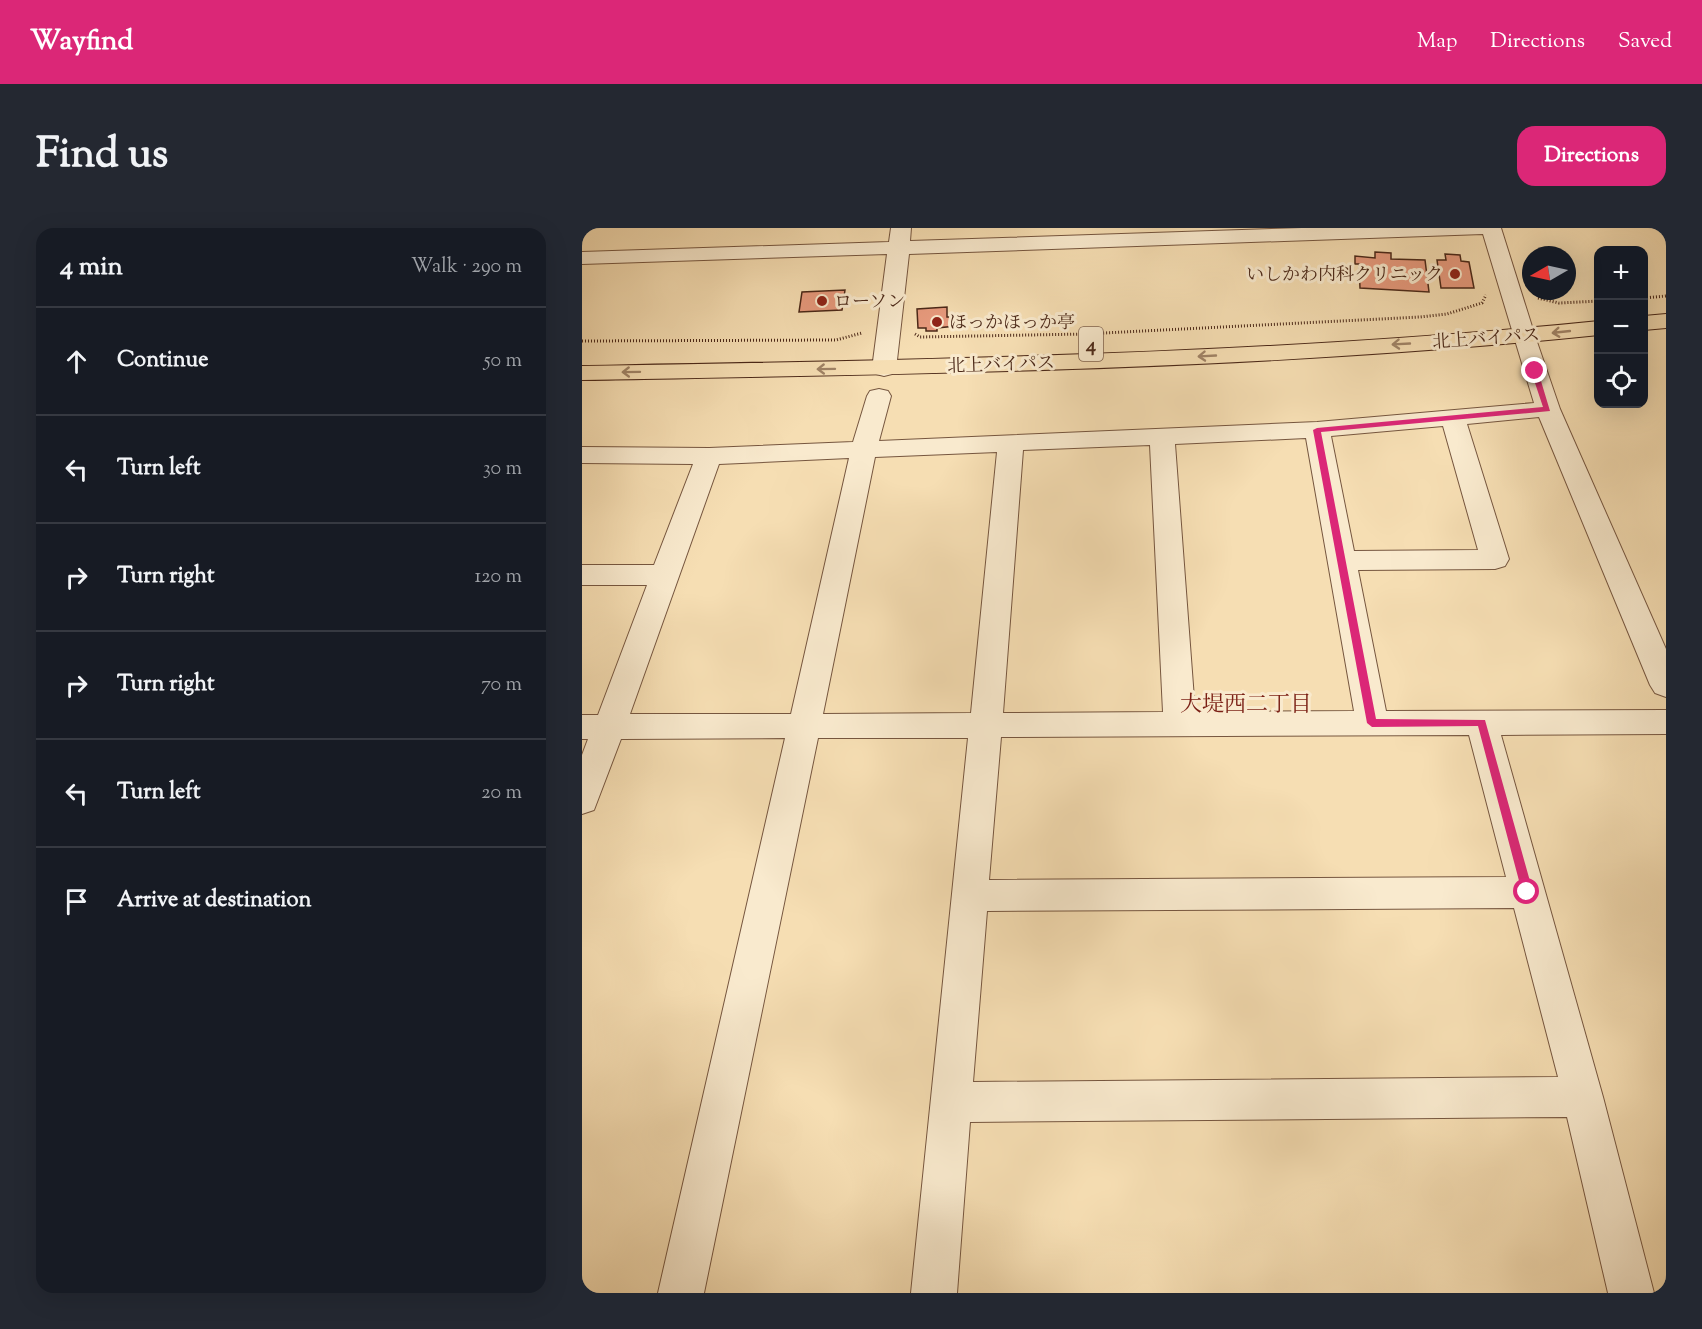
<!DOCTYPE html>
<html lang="en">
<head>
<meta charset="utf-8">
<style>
	body { margin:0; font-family:"Sorts Mill Goudy","Noto Serif JP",serif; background:#242831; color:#f1f3f6 }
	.controls { position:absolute; right:18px; top:18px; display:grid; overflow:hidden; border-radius:12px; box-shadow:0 6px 24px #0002 }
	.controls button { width:54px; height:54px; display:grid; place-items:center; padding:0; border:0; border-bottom:2px solid #363941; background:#171b24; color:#f1f3f6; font:30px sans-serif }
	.compass { position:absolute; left:940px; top:18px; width:54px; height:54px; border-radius:50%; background:#171b24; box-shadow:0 6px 24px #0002; rotate:261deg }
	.stop { position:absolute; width:18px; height:18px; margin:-14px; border:4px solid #db2777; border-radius:50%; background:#fff }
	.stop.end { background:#db2777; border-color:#fff; box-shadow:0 2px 6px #0008 }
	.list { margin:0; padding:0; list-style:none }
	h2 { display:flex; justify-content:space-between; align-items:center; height:78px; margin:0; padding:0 24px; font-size:26px }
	h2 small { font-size:20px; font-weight:400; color:#9ea1a6 }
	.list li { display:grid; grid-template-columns:39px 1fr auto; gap:18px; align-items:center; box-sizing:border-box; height:108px; padding:0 24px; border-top:2px solid #363941 }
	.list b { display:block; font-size:22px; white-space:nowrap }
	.list em { font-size:20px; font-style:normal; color:#9ea1a6 }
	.icon { flex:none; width:33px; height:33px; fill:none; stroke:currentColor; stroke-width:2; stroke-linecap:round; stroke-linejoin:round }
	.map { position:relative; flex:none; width:1084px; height:1065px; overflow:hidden; border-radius:18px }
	header { display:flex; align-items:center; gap:36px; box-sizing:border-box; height:84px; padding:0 30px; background:#db2777; color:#fff }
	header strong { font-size:28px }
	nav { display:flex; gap:33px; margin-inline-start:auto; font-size:21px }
	.intro { display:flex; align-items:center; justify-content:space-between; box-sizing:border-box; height:144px; padding:0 36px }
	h1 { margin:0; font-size:42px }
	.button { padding:15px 27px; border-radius:18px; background:#db2777; color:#fff; font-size:21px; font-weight:700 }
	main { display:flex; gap:36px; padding:0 36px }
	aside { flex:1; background:#171b24; border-radius:18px; box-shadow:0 6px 24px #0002 }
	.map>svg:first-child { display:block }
</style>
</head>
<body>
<header>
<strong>Wayfind</strong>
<nav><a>Map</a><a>Directions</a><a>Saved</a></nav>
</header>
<div class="intro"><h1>Find us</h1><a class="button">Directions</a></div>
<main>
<aside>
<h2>4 min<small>Walk · 290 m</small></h2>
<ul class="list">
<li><svg class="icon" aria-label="ahead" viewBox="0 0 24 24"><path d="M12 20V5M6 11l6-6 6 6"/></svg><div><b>Continue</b></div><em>50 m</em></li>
<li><svg class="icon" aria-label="left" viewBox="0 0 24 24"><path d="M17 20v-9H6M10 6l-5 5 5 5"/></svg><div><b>Turn left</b></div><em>30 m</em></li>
<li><svg class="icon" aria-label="right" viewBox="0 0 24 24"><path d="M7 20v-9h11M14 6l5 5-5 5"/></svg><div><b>Turn right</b></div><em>120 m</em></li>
<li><svg class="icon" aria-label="right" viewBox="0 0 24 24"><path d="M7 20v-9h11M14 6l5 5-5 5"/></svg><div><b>Turn right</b></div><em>70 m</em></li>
<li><svg class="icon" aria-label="left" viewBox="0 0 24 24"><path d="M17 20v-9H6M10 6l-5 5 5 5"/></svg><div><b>Turn left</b></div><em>20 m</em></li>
<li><svg class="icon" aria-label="arrive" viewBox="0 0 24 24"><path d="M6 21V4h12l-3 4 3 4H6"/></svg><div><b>Arrive at destination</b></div></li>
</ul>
</aside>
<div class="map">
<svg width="1084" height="1065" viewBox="0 0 1084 1065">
	<rect width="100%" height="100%" fill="#f6deb3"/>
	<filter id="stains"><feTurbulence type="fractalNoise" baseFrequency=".00333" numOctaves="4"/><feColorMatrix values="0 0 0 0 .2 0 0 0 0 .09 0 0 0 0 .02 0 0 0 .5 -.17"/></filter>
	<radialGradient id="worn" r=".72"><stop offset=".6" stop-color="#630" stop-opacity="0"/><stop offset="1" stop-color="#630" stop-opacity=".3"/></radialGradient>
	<!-- building -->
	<g fill="#e79a7d" stroke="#4b2818" stroke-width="1.5">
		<polygon points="793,24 809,25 809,31 843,32 847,64 778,60 777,36 773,36 773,28 793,30"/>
		<polygon points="863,26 878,27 879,33 887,34 892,60 859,60 855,32 864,32"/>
		<polygon points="263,62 260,82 217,84 220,64"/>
		<polygon points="365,79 365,89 374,89 374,98 355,100 355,103 344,103 344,100 336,100 335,81"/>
	</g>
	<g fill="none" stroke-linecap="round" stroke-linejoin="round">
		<!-- minor casing -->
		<g stroke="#76563f" stroke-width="2">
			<path id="minor" d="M 309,0 L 329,0 L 328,13 L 720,0 L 919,0 L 953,108 L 978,181 L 1084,421 L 1084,469 L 1073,465 L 1068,457 L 957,189 L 885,196 L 927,331 L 923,338 L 913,341 L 776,342 L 804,483 L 1084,482 L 1084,506 L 919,507 L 1021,869 L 1072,1065 L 1026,1065 L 985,889 L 388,894 L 375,1065 L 329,1065 L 386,510 L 236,510 L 122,1065 L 76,1065 L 203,510 L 39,511 L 12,582 L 0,586 L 0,527 L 6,511 L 0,511 L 0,487 L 16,487 L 65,357 L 0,357 L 0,337 L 72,337 L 111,236 L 0,235 L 0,219 L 127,220 L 271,214 L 285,168 L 288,163 L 297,161 L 306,163 L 309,168 L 297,213 L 735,194 L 952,175 L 901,6 L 327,26 L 314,141 L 310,146 L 302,148 L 294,146 L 290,141 L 305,26 L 0,36 L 0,24 L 307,14 ZM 861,198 L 896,322 L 772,323 L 749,208 ZM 724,210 L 772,483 L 613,484 L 593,216 ZM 568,217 L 581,484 L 421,485 L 441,222 ZM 415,224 L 389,485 L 241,486 L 293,229 ZM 267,230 L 209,486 L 48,486 L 137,236 ZM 887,507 L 924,649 L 407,652 L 419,509 ZM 932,680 L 976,849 L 391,854 L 405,683 Z"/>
		</g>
		<!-- highway casing -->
		<g stroke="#4b2818" stroke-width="2">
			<g id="highway">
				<polygon points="1084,86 1084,100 1062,102 1062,88"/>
				<path d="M 1017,93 L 1017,107 C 679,142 339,146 0,152 L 0,138 C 339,132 679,127 1017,93 Z"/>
			</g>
		</g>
		<!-- path -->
		<g stroke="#4b2818" stroke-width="3" stroke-dasharray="1 2" stroke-linecap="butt">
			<polyline points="956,70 977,75 1017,73"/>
			<polyline points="1062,70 1084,68"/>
			<polyline points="333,106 338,109 502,106 838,89 865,86 900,75 904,67"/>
			<polyline points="0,113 254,112 280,105"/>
		</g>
		<!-- minor -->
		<use href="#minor" fill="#f9eace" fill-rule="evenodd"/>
		<!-- highway -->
		<use href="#highway" fill="#f6deb3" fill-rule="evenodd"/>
	</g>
	<!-- one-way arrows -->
	<defs><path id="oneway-shaft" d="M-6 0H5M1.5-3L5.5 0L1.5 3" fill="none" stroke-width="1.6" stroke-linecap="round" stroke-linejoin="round" transform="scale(1.5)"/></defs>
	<g stroke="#a08366">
		<use href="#oneway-shaft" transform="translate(979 104) rotate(174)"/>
		<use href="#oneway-shaft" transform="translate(819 116) rotate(177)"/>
		<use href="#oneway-shaft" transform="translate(625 128) rotate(177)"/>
		<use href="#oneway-shaft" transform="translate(244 141) rotate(179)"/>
		<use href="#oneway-shaft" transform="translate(49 144) rotate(179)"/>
	</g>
	<!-- route -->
	<polygon fill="#db2777" points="953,141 956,143 968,183 739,204 794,491 903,492 951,664 945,668 940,664 896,498 790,499 785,495 731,202 735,200 961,179 949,143"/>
	<!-- markers -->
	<g fill="#8f2418" stroke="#f9eace" stroke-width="2">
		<circle cx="873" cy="46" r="6"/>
		<circle cx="240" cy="73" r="6"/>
		<circle cx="355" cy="94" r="6"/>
	</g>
	<g text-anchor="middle" stroke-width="6" stroke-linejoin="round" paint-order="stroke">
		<!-- far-poi labels -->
		<g font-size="18" fill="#4b2818" stroke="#f9eace" text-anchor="start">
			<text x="861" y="52" text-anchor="end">いしかわ内科クリニック</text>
			<text x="252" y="79">ローソン</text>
			<text x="367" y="100">ほっかほっか亭</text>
		</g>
		<!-- far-street labels -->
		<g font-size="18" fill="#4b2818" stroke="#f9eace">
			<text transform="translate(904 110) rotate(-4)" y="6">北上バイパス</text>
			<text transform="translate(419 136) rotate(-2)" y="6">北上バイパス</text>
		</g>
		<!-- shield labels -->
		<rect fill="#f9eace" stroke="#7f624f" stroke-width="1.5" x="497" y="99" width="24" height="34" rx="4.5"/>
		<g font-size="20" font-weight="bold" fill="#4b2818">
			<text x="509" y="123">4</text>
		</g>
		<!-- neighbourhood labels -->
		<g font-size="22" fill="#7a1f14" stroke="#f9eace">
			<text x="664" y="483">大堤西二丁目</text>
		</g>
	</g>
	<rect width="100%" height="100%" filter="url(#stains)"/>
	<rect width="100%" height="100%" fill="url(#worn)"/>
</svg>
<div class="controls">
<button>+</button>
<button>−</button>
<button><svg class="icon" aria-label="locate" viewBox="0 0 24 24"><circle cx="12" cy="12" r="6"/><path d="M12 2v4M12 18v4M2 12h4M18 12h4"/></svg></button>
</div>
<svg class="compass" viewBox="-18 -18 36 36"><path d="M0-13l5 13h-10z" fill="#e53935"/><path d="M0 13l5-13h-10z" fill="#9ea1a6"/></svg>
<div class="stop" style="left:945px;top:664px"></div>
<div class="stop end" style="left:953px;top:143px"></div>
</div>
</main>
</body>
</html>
